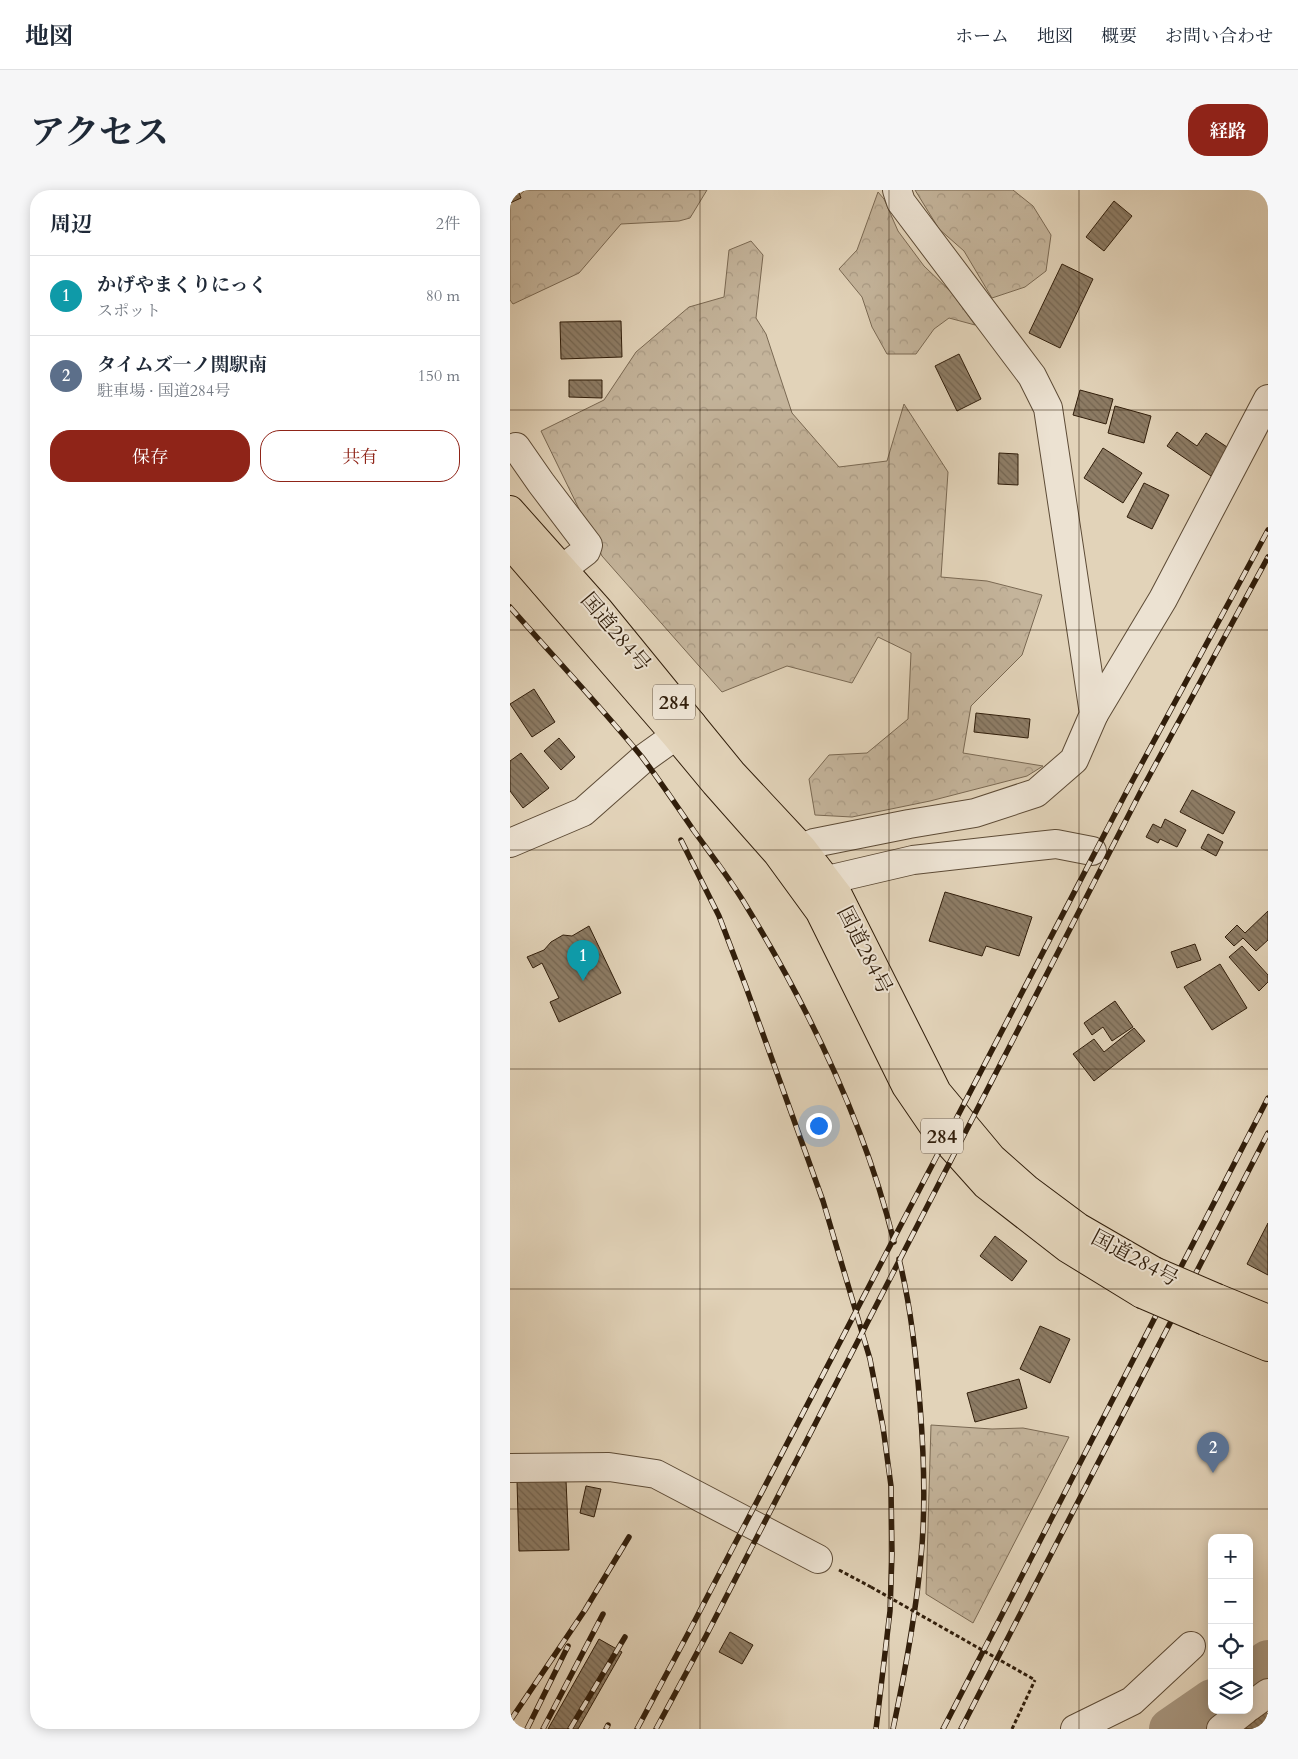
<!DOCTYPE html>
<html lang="ja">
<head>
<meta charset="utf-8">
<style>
	body { margin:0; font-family:Cardo,"Noto Serif JP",serif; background:#f6f6f7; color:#1f2937 }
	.controls { position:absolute; right:15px; bottom:15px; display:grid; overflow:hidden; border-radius:10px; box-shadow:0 2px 12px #0003 }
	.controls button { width:45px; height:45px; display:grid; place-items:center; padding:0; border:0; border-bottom:1px solid #e0e1e3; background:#fff; color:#1f2937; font:25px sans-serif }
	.you { position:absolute; left:308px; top:935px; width:18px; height:18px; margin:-12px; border:4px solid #fff; border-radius:50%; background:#1a73e8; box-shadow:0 0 0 8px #1a73e833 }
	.badge { display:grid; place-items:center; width:32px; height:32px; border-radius:50%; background:#8f2418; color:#fff; font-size:16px; font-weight:700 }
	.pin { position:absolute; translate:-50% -41px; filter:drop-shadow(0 1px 2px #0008) }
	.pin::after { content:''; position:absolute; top:26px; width:18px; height:15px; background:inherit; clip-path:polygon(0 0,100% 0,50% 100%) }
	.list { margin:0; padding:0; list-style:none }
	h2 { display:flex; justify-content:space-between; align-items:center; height:65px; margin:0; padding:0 20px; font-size:21px }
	h2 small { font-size:16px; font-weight:400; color:#747a83 }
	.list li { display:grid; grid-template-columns:32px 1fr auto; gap:15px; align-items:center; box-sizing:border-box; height:80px; padding:0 20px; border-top:1px solid #e0e1e3 }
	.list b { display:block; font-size:19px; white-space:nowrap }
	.list p { margin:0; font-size:16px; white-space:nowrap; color:#747a83 }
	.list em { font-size:16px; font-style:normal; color:#747a83 }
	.actions { display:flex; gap:10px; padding:15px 20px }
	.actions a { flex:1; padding:11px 0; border:1px solid #8f2418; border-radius:20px; text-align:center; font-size:18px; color:#8f2418 }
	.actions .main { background:#8f2418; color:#fff }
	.icon { flex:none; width:28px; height:28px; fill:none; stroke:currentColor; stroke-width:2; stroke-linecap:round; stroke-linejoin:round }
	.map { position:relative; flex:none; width:758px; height:1539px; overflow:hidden; border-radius:20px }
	header { display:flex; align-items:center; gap:30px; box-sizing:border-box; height:70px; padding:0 25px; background:#fff; border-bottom:1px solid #e0e1e3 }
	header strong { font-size:24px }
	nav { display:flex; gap:28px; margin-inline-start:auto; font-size:18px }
	.intro { display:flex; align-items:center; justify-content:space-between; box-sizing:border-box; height:120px; padding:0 30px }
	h1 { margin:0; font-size:35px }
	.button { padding:12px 22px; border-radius:20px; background:#8f2418; color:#fff; font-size:18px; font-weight:700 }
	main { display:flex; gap:30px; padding:0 30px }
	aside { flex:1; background:#fff; border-radius:20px; box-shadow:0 2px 12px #0003 }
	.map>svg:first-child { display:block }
</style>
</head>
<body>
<header>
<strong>地図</strong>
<nav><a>ホーム</a><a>地図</a><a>概要</a><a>お問い合わせ</a></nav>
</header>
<div class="intro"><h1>アクセス</h1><a class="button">経路</a></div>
<main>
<aside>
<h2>周辺<small>2件</small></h2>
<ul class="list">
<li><span class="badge" style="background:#0f9aa8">1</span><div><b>かげやまくりにっく</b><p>スポット</p></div><em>80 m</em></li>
<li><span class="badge" style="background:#5c6f8a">2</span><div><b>タイムズ一ノ関駅南</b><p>駐車場 · 国道284号</p></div><em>150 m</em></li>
</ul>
<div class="actions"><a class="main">保存</a><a>共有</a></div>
</aside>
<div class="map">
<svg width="758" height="1539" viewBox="0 0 758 1539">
	<defs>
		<pattern id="forest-crowns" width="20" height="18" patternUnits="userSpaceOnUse" patternTransform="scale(1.25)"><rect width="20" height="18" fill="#c4b49b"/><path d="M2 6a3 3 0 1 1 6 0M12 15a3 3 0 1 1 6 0" fill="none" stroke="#a99a84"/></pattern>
		<pattern id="building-back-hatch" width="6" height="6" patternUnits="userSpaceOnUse" patternTransform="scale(1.25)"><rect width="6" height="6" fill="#8d7c65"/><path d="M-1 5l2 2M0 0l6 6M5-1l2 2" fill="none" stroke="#746551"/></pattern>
	</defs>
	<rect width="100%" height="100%" fill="#e2d3b9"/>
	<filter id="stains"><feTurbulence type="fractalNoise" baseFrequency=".004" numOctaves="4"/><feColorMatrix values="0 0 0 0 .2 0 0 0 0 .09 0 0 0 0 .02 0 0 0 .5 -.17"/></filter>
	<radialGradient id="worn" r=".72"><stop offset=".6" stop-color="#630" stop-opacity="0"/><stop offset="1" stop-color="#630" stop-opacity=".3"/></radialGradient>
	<!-- forest -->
	<g fill="url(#forest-crowns)" stroke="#7a6953">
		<polygon points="15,0 197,0 180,28 169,31 111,34 69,83 3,114 0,110 0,14"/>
		<polygon points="405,0 503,0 523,16 541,45 536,81 515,97 482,108 454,61 429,39"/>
		<polygon points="368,2 374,9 388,41 414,76 441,102 465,135 439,128 424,139 406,164 377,164 362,137 352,107 329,79 347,60"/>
		<polygon points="241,51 253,65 246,128 256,144 282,223 329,277 377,271 394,214 438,282 431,387 477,391 532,405 512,465 461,516 453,563 533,576 517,586 420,611 342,627 305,625 299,589 319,565 357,563 398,529 401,463 368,447 342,493 277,476 212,502 92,366 31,241 94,210 126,162 179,117 214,107 219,60"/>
		<polygon points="421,1235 482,1239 513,1238 559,1247 463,1433 416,1404"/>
	</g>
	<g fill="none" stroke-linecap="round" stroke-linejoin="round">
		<!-- river -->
		<g stroke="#a6957e" stroke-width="42">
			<polyline points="739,1484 758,1471"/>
			<polyline points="660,1539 702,1510"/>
		</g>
	</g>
	<!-- building -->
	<g fill="url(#building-back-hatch)" stroke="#311e0b">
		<polygon points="0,0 8,0 11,8 0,13"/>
		<polygon points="604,11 622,26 594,61 576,47"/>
		<polygon points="552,74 583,89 550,158 519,143"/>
		<polygon points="111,131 112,167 51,169 50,132"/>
		<polygon points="449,164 471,209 447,221 425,176"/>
		<polygon points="59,190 92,190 92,208 59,207"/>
		<polygon points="570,200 603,209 596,234 563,225"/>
		<polygon points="605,216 641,226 634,253 598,243"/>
		<polygon points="667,242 687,256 696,243 720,259 701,286 657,256"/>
		<polygon points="593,258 632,283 613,313 574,288"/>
		<polygon points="489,263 508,264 508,295 488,294"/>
		<polygon points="634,293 659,305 642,339 617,327"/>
		<polygon points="24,499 45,532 22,547 0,514"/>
		<polygon points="466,523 520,529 518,548 464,542"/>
		<polygon points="49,548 65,567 51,580 34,561"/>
		<polygon points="11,563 39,598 13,618 0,601 0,571"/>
		<polygon points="682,600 725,622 713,644 670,622"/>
		<polygon points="655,629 676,640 667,657 650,649 648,653 636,647 643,634 651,638"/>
		<polygon points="698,644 713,652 706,666 691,658"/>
		<polygon points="435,702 522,727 509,766 476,756 472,766 419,751"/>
		<polygon points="758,721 758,750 746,761 733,748 724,756 715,747 727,735 735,743"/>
		<polygon points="79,736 111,803 49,832 40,812 49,808 32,773 23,778 17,767 34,760 41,752 53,745 62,746"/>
		<polygon points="685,754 691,770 667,778 661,762"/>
		<polygon points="732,756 758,785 758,792 749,801 719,767"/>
		<polygon points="710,774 737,818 702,840 674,797"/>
		<polygon points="605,811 623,837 602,851 593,837 582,845 574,833"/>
		<polygon points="624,838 635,851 584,891 563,864 584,849 594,862"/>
		<polygon points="758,1033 758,1085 737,1074"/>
		<polygon points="485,1046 517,1071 502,1091 470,1066"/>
		<polygon points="530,1136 560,1149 540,1193 510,1179"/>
		<polygon points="509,1189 517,1218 465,1232 457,1203"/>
		<polygon points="56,1290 59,1360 9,1361 7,1291"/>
		<polygon points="76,1296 91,1299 84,1327 70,1323"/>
		<polygon points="220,1442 243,1455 232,1474 209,1462"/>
		<polygon points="89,1449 112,1462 68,1539 38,1539"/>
		<polygon points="756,1522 758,1524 758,1539 734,1539"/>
	</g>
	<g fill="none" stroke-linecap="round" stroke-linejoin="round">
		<!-- minor casing -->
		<g stroke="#5d4b36" stroke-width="30">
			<g id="minor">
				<polyline points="6,257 31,293 78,355 76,361 34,393"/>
				<polyline points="584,524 653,409 758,209"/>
				<polyline points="0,653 73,622 133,569 182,534"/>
				<polyline points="271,663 292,658 304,653 399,634 465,623 526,603 564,570 584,524 538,218 522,186 391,12 387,0"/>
				<polyline points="296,695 403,670 518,657 546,654 582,661"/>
				<polyline points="0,1278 99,1277 146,1284 308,1369"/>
				<polyline points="739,1517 758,1503"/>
				<polyline points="565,1539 622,1511 681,1456"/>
				<polyline points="711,1539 735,1520"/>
			</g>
		</g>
		<!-- highway casing -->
		<g stroke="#311e0b" stroke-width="30">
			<g id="highway">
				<polyline points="0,320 89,420 222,583 292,658 328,705 427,902 482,968 517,999 568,1037 644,1081"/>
				<polyline points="0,354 166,546 205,593 267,663 310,722 396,896 424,937 476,995 557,1058 632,1104"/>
				<polyline points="707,1108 758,1129"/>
				<polyline points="695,1131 758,1157"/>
			</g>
		</g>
		<!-- path -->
		<g stroke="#311e0b" stroke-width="3" stroke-dasharray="4 2.5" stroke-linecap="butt">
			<polyline points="329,1380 361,1397"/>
			<polyline points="502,1539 525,1490"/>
		</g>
		<!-- minor -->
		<use href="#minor" stroke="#ece2d2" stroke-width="28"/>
		<!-- highway -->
		<use href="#highway" stroke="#e2d3b9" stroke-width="28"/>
		<!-- rail casing -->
		<g stroke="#311e0b" stroke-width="5.5">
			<g id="rail">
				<path d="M 0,417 C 44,467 90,516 132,567 C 150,591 167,616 184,641 C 200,663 217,685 232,709 C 296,813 355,933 384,1052"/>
				<polyline points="171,650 209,726 236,797 313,1011 360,1169 373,1237 381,1296 382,1364 380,1421 366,1539"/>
				<polyline points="0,1531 75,1420 119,1347"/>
				<polyline points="17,1539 58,1456"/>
				<polyline points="33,1539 93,1424"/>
				<polyline points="60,1539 115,1447"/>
				<polyline points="96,1539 98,1535"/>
				<polyline points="127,1539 181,1438 618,599 758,340"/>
				<polyline points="146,1539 196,1446 630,603 758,367"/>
				<path d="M 383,1539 C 395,1482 406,1425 411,1367 C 416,1316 414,1266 410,1215 C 406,1166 401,1117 389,1069"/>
				<polyline points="433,1539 758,908"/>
				<polyline points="451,1539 758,943"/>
			</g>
		</g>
		<!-- rail -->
		<use href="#rail" stroke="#ece2d2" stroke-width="4" stroke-dasharray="11" stroke-linecap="butt"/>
		<!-- highway-bridge casing -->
		<g stroke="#311e0b" stroke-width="30" stroke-linecap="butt">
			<g id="highway-bridge">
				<polyline points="644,1081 707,1108"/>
				<polyline points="632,1104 695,1131"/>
			</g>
		</g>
		<!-- path-bridge -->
		<polyline stroke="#311e0b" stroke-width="3" stroke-dasharray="4 2.5" stroke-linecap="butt" points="361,1397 525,1490"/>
		<!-- highway-bridge -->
		<use href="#highway-bridge" stroke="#e2d3b9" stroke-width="28"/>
	</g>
	<!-- grid -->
	<path fill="none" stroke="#311e0b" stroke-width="1" stroke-opacity="0.55" d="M 190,0 L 190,1539M 379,0 L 379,1539M 569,0 L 569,1539M 0,220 L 758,220M 0,440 L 758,440M 0,660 L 758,660M 0,879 L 758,879M 0,1099 L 758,1099M 0,1319 L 758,1319"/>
	<g text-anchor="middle" stroke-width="4" stroke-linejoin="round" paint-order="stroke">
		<!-- shield labels -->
		<g fill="#ece2d2" stroke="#695947" stroke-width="1">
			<rect x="143" y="494.5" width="42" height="35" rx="4"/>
			<rect x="411" y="928.5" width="42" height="35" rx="4"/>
		</g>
		<g font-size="20" font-weight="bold" fill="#311e0b">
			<text x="164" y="519">284</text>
			<text x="432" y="953">284</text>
		</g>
		<!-- street labels -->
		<g font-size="21" fill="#311e0b" stroke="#ece2d2">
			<text transform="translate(106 442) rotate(50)" y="7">国道284号</text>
			<text transform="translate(355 760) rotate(63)" y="7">国道284号</text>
			<text transform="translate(625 1068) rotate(28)" y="7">国道284号</text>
		</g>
	</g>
	<rect width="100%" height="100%" filter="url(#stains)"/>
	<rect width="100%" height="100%" fill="url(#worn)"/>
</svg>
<div class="controls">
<button>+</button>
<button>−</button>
<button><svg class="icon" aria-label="locate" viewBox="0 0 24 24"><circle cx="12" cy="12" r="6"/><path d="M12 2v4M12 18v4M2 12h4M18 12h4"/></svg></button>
<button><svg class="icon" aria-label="layers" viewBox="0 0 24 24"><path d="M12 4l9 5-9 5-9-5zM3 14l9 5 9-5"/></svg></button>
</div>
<div class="you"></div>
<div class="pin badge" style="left:73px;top:791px;background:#0f9aa8">1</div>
<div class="pin badge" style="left:703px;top:1283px;background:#5c6f8a">2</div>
</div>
</main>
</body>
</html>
